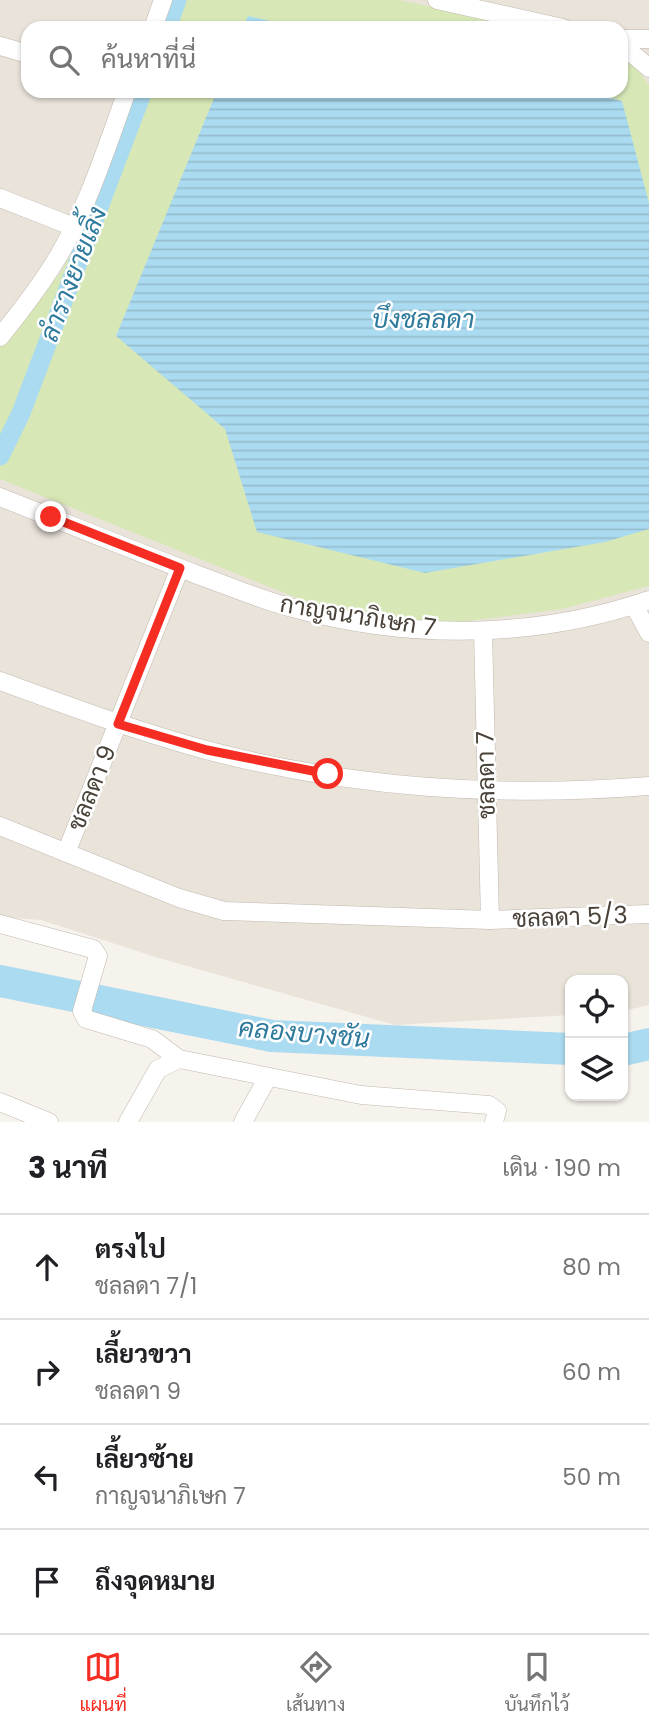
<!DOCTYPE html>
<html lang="th">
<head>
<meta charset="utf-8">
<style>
	body { margin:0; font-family:Poppins,Sarabun,sans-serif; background:#f2f2f2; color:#202124 }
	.controls { position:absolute; right:21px; bottom:21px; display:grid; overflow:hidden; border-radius:14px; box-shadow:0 2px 5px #0004 }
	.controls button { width:63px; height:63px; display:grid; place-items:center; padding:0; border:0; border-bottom:2px solid #e0e0e0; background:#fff; color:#202124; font:35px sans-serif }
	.stop { position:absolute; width:21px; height:21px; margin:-16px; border:5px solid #f62d23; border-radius:50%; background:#fff }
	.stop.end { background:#f62d23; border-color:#fff; box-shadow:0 2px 7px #0008 }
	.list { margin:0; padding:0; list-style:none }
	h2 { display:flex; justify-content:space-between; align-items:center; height:91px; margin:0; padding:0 28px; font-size:30px }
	h2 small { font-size:23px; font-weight:400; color:#757577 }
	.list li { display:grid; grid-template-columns:46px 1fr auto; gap:21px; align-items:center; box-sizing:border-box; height:105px; padding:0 28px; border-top:2px solid #e0e0e0 }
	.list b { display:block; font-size:26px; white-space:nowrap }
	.list p { margin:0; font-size:23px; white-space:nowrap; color:#757577 }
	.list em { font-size:23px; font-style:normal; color:#757577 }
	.icon { flex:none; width:38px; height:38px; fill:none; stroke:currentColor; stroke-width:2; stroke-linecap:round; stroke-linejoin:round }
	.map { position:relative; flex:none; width:649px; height:1122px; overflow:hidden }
	.search { position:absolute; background:#fff; box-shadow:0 2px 5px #0004; left:21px; right:21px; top:21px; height:77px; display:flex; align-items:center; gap:18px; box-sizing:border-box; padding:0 24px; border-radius:21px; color:#757577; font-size:26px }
	.sheet { height:511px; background:#fff }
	nav { display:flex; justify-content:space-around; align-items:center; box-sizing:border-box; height:98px; border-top:2px solid #e0e0e0; background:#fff; font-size:19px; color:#757577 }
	nav a { display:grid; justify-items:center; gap:4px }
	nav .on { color:#f62d23 }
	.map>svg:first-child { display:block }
</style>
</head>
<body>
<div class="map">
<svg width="649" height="1122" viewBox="0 0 649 1122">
	<defs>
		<pattern id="water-rules" width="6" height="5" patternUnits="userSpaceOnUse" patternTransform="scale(1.75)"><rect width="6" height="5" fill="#abdbf0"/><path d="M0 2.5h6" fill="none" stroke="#95bdcf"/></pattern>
	</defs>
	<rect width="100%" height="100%" fill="#f6f2ec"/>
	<!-- residential -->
	<path fill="#e9e3da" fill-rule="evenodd" d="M 0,0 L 649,0 L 649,1005 L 623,1011 L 623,980 L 570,980 L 570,1015 L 395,1025 L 159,958 L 41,920 L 0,917 ZM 28,28 L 621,28 L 621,91 L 28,91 Z"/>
	<!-- green -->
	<g fill="#d7e8b6">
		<polygon points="169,0 399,0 533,28 160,28"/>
		<polygon points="621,47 649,85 649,586 562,609 429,626 337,614 0,479 0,343 61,272 116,166 140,91 621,91"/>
	</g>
	<!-- water -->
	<g fill="url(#water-rules)">
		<polygon points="248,16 301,28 243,28"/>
		<polygon points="217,91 580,91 622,101 649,203 649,529 605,542 425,573 257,532 225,429 116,336"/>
	</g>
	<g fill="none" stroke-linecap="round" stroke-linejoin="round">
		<!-- canal -->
		<g stroke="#abdbf0" stroke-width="19">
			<polyline points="167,28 177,0"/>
			<polyline points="0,456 21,413 143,91"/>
		</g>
		<!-- river -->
		<g stroke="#abdbf0" stroke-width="32">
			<polyline points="0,981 272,1036 570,1049"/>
			<polyline points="623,1050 649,1044"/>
		</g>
		<!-- street casing -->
		<g stroke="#c1b8ae" stroke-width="19">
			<g id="street">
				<polyline points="437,0 563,28"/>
				<polyline points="153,28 163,0"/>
				<polyline points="621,39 649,39"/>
				<polyline points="621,44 649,68"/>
				<polyline points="0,46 28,54"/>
				<polyline points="0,198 74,227"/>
				<path d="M 0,337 C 21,311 42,284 59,255 C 89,204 107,146 127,91"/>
				<path d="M 0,497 C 66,523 132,550 198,575 C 229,586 260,600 293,608 C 409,640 535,639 649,600"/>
				<polyline points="634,605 649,633"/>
				<polyline points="483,631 490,920"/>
				<path d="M 0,681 C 68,706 136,731 206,750 C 349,788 502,798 649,786"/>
				<polyline points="0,826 179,898 224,911 490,920 649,914"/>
				<polyline points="66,853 180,568"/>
				<polyline points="0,924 93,949 98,956 82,1011 86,1019 152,1039 179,1059"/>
				<polyline points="0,1102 49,1122"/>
				<polyline points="128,1122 158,1069 179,1059 361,1095 489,1105 497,1111 494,1122"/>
				<polyline points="243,1122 268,1077"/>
			</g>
		</g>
		<!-- street -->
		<use href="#street" stroke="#fff" stroke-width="18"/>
	</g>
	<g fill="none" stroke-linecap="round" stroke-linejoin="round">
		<!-- route -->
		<polyline stroke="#f62d23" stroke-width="9" points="51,517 180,568 118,724 207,750 328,774"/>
	</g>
	<g text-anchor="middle" stroke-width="5" stroke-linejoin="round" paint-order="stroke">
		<!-- street labels -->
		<g font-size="24" fill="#4a4239" stroke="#fff">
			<text transform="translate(358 616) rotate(9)" y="8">กาญจนาภิเษก 7</text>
			<text transform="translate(486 775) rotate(-91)" y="8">ชลลดา 7</text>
			<text transform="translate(92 788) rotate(-68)" y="8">ชลลดา 9</text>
			<text transform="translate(570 917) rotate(-2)" y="8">ชลลดา 5/3</text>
		</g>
		<!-- water labels -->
		<g font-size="26" font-style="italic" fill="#2e7a9d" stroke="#fff">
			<text transform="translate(73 274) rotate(-69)" y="9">ลำรางยายเลิ้ง</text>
			<text x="423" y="328">บึงชลลดา</text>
			<text transform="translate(304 1033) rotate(5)" y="9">คลองบางชัน</text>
		</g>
	</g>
</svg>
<div class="controls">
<button><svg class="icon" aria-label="locate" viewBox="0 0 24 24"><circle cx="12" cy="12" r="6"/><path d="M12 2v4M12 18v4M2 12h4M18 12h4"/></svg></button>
<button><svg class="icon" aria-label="layers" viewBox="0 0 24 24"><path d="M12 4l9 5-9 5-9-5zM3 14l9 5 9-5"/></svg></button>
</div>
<div class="stop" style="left:328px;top:774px"></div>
<div class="stop end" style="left:51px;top:517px"></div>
<div class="search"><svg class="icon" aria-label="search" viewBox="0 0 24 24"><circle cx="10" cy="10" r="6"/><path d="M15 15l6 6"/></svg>ค้นหาที่นี่</div>
</div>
<section class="sheet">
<h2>3 นาที<small>เดิน · 190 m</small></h2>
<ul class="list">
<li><svg class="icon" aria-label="ahead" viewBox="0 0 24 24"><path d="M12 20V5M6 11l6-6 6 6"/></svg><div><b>ตรงไป</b><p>ชลลดา 7/1</p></div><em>80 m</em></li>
<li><svg class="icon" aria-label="right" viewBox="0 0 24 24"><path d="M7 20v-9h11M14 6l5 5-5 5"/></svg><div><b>เลี้ยวขวา</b><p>ชลลดา 9</p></div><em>60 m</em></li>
<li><svg class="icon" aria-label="left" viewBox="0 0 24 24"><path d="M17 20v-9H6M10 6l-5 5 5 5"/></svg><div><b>เลี้ยวซ้าย</b><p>กาญจนาภิเษก 7</p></div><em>50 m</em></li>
<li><svg class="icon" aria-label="arrive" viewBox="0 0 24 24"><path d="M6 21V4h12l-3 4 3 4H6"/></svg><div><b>ถึงจุดหมาย</b></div></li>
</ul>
</section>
<nav>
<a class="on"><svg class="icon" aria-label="map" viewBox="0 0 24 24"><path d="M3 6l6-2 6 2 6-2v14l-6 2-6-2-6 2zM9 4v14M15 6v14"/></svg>แผนที่</a>
<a><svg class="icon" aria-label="directions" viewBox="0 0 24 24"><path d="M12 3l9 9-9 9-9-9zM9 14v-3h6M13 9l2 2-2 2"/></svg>เส้นทาง</a>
<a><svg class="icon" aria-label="saved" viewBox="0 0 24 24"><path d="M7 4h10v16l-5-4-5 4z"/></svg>บันทึกไว้</a>
</nav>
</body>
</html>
